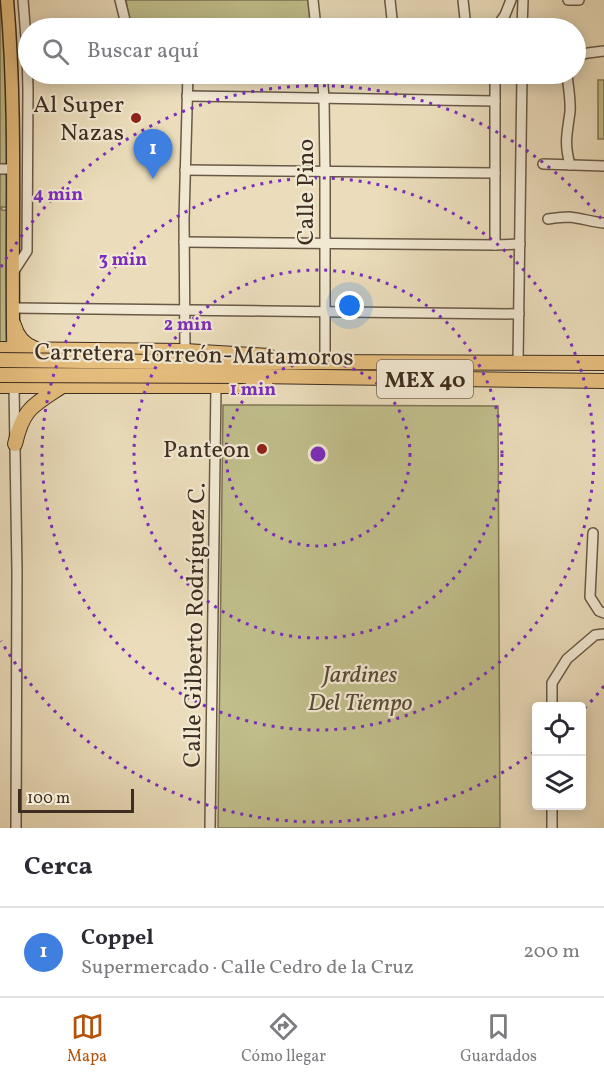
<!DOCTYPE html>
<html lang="es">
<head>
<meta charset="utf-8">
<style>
	body { margin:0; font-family:Vollkorn,serif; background:#f2f2f3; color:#2b2b33 }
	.controls { position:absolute; right:18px; bottom:18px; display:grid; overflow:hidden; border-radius:6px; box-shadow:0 3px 15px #0003 }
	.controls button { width:54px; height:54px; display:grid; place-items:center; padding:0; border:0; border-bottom:2px solid #e1e1e2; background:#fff; color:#2b2b33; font:30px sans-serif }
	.scale { position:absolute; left:18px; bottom:15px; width:116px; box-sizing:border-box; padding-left:6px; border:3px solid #3e2d20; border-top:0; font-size:16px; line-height:21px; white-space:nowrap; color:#3e2d20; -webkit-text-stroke:4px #f2e9d3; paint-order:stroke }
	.you { position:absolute; left:350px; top:306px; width:21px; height:21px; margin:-15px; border:4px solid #fff; border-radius:50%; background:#1a73e8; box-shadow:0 0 0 9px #1a73e833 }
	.badge { display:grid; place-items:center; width:39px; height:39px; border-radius:50%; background:#b45309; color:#fff; font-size:20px; font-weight:700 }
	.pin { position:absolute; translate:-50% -50px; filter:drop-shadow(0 2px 3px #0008) }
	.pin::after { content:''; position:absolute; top:32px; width:21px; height:18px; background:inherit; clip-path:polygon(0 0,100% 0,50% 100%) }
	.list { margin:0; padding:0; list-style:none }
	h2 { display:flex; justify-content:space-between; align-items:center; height:78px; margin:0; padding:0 24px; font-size:26px }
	h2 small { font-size:20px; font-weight:400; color:#7c7c81 }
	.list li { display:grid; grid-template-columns:39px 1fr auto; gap:18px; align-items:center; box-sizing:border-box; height:90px; padding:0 24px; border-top:2px solid #e1e1e2 }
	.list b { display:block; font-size:22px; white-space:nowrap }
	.list p { margin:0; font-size:20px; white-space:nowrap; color:#7c7c81 }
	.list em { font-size:20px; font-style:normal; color:#7c7c81 }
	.icon { flex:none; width:33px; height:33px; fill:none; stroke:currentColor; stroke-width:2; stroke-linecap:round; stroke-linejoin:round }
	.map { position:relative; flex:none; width:604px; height:828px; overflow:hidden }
	.search { position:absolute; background:#fff; box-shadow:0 3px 15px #0003; left:18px; right:18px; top:18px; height:66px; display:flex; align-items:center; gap:15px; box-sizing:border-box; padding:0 21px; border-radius:33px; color:#7c7c81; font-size:22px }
	.sheet { height:168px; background:#fff }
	nav { display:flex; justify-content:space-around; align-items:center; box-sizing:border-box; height:84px; border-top:2px solid #e1e1e2; background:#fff; font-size:16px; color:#7c7c81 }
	nav a { display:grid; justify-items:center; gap:3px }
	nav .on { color:#b45309 }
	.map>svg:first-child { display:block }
</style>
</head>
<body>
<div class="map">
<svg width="604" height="828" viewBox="0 0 604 828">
	<rect width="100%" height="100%" fill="#ebddbb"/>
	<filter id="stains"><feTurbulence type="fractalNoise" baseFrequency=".00333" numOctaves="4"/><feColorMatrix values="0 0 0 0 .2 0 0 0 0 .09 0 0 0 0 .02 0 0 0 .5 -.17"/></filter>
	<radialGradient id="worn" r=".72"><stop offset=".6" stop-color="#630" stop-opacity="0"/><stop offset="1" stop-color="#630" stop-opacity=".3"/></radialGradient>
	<!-- green -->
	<g fill="#c0be8b" stroke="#7f7656" stroke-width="1.5">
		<polygon points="0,0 3,0 7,77 8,207 1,207 2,210 12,211 10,345 0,346"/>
		<polygon points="126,0 309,0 312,21 129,19"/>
		<rect x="598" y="80" width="6" height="59"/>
		<polygon points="223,405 498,406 500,828 218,828"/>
	</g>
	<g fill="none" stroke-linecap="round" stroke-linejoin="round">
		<!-- minor casing -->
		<g stroke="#695947" stroke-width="12">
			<g id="minor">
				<polyline points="120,0 126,24 462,28"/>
				<polyline points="313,0 316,28"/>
				<polyline points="390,0 393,28"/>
				<polyline points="463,0 466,28"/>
				<polyline points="568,0 579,0"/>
				<polyline points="496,28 505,15 511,0"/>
				<polyline points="522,28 523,0"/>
				<polyline points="576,56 588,53 604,51"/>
				<polyline points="322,74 324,98 325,172 325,362"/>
				<path d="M 567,74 C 568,86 571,100 570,112 C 567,135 564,142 570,165"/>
				<polyline points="187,96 495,101"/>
				<polyline points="543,164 604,166"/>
				<polyline points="0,169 13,169"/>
				<polyline points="185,170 495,173"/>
				<path d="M 548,219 C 555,218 562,217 569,217 C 581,218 592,222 604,223"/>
				<polyline points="184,242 495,245 520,244"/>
				<polyline points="495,245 495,74"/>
				<polyline points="14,271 27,251 28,90 27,51 23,0"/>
				<path d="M 14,308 C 182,311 351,311 519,314"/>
				<polyline points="185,351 184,219 188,74"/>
				<polyline points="518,362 522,74"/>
				<polyline points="14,386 17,572 16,828"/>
				<polyline points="593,533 590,597 599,611 604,613"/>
				<polyline points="552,706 552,683 567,659 595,635 604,634"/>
				<polyline points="210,828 216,386"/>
				<polyline points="552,828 552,806"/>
			</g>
		</g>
		<!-- major casing -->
		<g stroke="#3e2d20" stroke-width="15">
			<path id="major" d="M 7,0 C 18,128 10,257 14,385"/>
		</g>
		<!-- highway casing -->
		<g stroke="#3e2d20" stroke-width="16">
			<g id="highway">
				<path d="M 14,325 C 17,336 23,344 34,348"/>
				<polyline points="0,349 185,351 269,356"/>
				<polyline points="246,363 306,362 604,363"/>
				<polyline points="246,376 604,381"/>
				<polyline points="0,386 241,386 265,383"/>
				<path d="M 15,444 C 23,409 32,406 61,387"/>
			</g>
		</g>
		<!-- minor -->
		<use href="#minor" stroke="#f2e9d3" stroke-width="9"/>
		<!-- major -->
		<use href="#major" stroke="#e6be7e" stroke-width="12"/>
		<!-- highway -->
		<use href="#highway" stroke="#e6be7e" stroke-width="14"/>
		<!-- highway-bridge casing -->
		<g stroke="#3e2d20" stroke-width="16" stroke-linecap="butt">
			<g id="highway-bridge">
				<polyline points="0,360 246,363"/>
				<polyline points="0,375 246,376"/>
			</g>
		</g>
		<!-- highway-bridge -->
		<use href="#highway-bridge" stroke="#e6be7e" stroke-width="14"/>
	</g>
	<!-- distance rings -->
	<g fill="none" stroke="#7b2cbf" stroke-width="3" stroke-dasharray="3 6">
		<circle cx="318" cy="454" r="92"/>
		<circle cx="318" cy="454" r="184"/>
		<circle cx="318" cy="454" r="276"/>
		<path d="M604 686A368 368 0 0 1 583 710M534 752A368 368 0 0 1 1 641M1 267A368 368 0 0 1 604 222"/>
	</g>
	<!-- markers -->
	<g fill="#8f2418" stroke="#f2e9d3" stroke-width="2">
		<circle cx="136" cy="118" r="6"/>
		<circle cx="262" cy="449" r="6"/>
	</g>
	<g text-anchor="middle" stroke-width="4.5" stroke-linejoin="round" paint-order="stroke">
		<!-- shield labels -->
		<rect fill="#f2e9d3" stroke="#746556" stroke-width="1.5" x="377" y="360" width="96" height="38" rx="4.5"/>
		<g font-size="22" font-weight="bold" fill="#3e2d20">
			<text x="425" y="387">MEX 40</text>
		</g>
		<!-- poi labels -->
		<g font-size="24" fill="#3e2d20" stroke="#f2e9d3" text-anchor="end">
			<text x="124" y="112">Al Super<tspan x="124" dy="28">Nazas</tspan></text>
			<text x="250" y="457">Panteon</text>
		</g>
		<!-- street labels -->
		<g font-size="24" fill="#3e2d20" stroke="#f2e9d3">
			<text transform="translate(305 192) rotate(-90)" y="8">Calle Pino</text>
			<text transform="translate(194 354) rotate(1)" y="8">Carretera Torreón-Matamoros</text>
			<text transform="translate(194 625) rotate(-89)" y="8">Calle Gilberto Rodríguez C.</text>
		</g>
		<!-- park labels -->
		<g font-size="24" font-style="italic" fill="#584a35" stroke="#f2e9d3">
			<text x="360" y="682">Jardines<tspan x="360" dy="28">Del Tiempo</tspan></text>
		</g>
	</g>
	<circle cx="318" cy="454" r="9" fill="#7b2cbf" stroke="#f2e9d3" stroke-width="3"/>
	<g font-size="18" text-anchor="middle" font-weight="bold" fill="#7b2cbf" stroke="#f2e9d3" stroke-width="4.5" stroke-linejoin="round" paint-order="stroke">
		<text x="58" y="200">4 min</text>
		<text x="123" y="265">3 min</text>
		<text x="188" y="330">2 min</text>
		<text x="253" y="395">1 min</text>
	</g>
	<rect width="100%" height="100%" filter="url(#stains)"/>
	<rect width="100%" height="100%" fill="url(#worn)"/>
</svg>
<div class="controls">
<button><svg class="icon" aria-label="locate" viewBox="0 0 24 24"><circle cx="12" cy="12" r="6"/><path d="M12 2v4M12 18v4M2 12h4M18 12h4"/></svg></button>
<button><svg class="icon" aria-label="layers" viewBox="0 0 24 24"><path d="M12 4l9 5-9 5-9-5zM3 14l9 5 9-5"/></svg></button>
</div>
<div class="scale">100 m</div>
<div class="you"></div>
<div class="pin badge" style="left:153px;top:179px;background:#3f7fe0">1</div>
<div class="search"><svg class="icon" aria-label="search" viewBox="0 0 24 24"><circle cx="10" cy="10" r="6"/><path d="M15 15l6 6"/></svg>Buscar aquí</div>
</div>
<section class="sheet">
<h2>Cerca<small></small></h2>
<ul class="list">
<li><span class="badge" style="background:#3f7fe0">1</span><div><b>Coppel</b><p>Supermercado · Calle Cedro de la Cruz</p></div><em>200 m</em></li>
</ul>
</section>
<nav>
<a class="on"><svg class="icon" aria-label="map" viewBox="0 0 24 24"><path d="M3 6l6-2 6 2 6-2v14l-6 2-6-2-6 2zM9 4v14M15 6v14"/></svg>Mapa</a>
<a><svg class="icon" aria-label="directions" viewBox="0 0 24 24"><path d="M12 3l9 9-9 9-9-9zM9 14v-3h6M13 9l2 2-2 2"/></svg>Cómo llegar</a>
<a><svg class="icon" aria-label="saved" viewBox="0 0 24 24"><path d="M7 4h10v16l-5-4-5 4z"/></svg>Guardados</a>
</nav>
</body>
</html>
